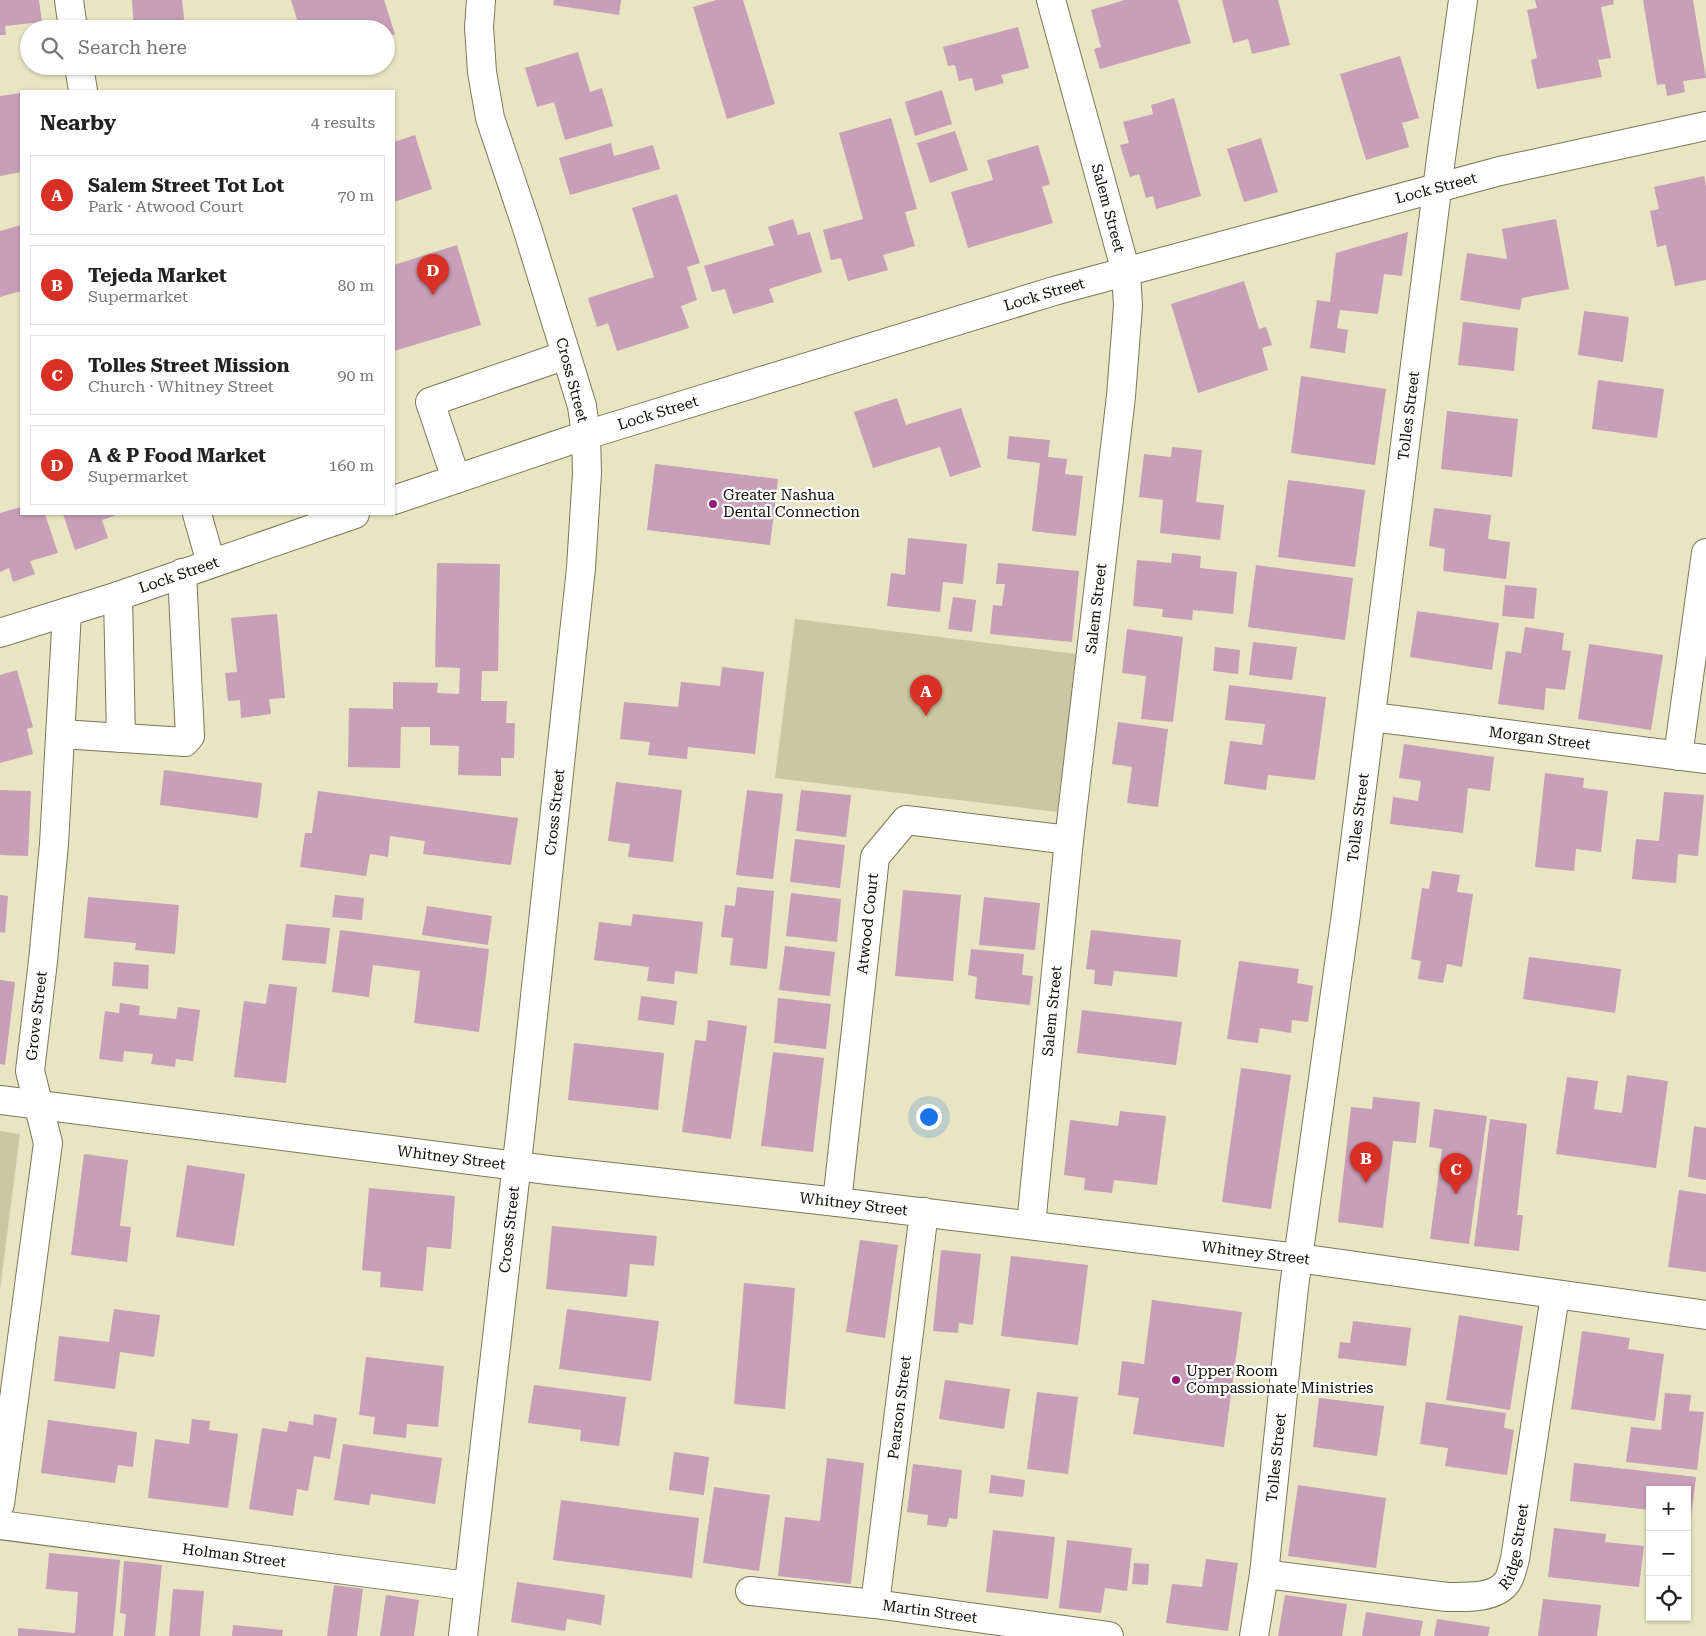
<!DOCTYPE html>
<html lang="en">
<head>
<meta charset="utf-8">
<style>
	body { margin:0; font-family:"Roboto Serif",serif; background:#f6f6f6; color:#222 }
	.controls { position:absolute; right:15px; bottom:15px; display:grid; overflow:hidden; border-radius:0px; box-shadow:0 1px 4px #0004 }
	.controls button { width:45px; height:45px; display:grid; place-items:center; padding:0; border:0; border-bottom:1px solid #e0e0e0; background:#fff; color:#222; font:25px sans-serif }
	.you { position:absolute; left:928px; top:1116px; width:18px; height:18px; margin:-12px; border:4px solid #fff; border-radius:50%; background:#1a73e8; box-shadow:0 0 0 8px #1a73e833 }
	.badge { display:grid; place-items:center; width:32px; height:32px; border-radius:50%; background:#d93025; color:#fff; font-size:16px; font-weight:700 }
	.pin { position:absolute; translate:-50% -41px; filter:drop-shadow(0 1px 2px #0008) }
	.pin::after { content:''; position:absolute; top:26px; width:18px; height:15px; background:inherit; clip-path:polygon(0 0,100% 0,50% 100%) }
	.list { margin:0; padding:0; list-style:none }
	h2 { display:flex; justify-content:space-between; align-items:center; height:65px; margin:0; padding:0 20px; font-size:21px }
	h2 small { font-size:16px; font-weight:400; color:#767676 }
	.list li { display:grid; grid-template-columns:32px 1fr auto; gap:15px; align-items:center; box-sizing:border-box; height:80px; margin:0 10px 10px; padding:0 10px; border:1px solid #e0e0e0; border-radius:0px }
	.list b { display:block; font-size:19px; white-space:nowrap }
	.list p { margin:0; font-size:16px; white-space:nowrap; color:#767676 }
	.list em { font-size:16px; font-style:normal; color:#767676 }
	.icon { flex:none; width:28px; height:28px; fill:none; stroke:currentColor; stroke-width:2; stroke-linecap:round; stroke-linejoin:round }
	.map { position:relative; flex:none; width:1706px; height:1636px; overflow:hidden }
	.search { position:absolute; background:#fff; box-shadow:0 1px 4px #0004; left:20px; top:20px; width:375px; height:55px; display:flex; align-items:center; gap:12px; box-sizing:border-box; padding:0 18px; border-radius:28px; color:#767676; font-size:19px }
	.panel { position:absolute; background:#fff; box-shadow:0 1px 4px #0004; left:20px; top:90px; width:375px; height:425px; border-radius:0px }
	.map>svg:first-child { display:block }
</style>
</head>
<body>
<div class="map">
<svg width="1706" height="1636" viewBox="0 0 1706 1636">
	<rect width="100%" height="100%" fill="#e9e4c1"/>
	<!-- green -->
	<g fill="#ccc7a2">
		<polygon points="795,619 1077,654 1057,812 775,778"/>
		<polygon points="0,1131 20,1134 0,1290"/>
	</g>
	<!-- building -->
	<g fill="#c89fb9">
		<polygon points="0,0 39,0 42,22 5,26 6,35 0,35"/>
		<polygon points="132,0 182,0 185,29 134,29"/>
		<polygon points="291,0 384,0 395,34 386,37 386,29 300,29"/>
		<polygon points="554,0 621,0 619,15 553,5"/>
		<polygon points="716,0 743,0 775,104 727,119 693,7"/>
		<polygon points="1125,0 1178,0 1191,43 1100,69 1094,49 1101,47 1091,10"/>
		<polygon points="1222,0 1278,0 1290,45 1252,54 1248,39 1233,43"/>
		<polygon points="1535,0 1613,0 1614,4 1601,7 1611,58 1598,60 1602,77 1537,89 1531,60 1537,58 1527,10 1537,8"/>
		<polygon points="1643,0 1693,0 1706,78 1683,81 1685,92 1667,96 1665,84 1657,85"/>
		<polygon points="1018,27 1029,68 1001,75 1004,83 975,91 972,78 959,81 955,65 948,66 943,47"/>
		<polygon points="578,52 590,92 602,88 613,126 565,140 554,102 537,107 525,68"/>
		<polygon points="1400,56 1419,118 1402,123 1409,147 1366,160 1340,74"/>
		<polygon points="942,90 952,124 915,136 905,102"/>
		<polygon points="21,93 21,172 0,176 0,96"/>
		<polygon points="1174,98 1201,196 1156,209 1153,196 1146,198 1139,174 1130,177 1120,145 1129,143 1123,122 1153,114 1151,105"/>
		<polygon points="891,118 917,209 905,212 915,246 883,255 888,270 848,281 841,258 831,260 823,230 863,219 839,133"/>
		<polygon points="955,131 968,170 930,183 917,143"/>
		<polygon points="415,135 432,189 394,202 394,142"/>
		<polygon points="1261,138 1278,192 1244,202 1227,149"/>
		<polygon points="611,143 614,156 653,145 660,169 570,195 559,158"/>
		<polygon points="1038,145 1050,184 1042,187 1053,223 968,248 951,192 993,180 987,160"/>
		<polygon points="1704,176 1706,186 1706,280 1675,286 1666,245 1657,247 1650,211 1659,209 1654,187"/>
		<polygon points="677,194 700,263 687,267 697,300 681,306 689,328 617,351 608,323 597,327 588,298 654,277 632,208"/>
		<polygon points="793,219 798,235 810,232 822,272 769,289 774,302 733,314 725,289 712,292 704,266 774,245 768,227"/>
		<polygon points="1556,219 1569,289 1522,298 1520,310 1460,300 1467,253 1507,259 1502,229"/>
		<polygon points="21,225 21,291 0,297 0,231"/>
		<polygon points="1408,232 1402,276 1384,274 1378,314 1340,310 1337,328 1348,330 1345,353 1310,348 1317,300 1330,302 1336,253"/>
		<polygon points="457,245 481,325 394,351 394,265"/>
		<polygon points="1244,281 1259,329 1266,327 1272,345 1262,348 1268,370 1198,393 1171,304"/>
		<polygon points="1584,311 1629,317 1623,362 1578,355"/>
		<polygon points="1463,322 1518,328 1514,371 1458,365"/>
		<polygon points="1301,376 1386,389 1375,465 1291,453"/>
		<polygon points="1598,380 1664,389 1657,438 1592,429"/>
		<polygon points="897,398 906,425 961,408 981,467 950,477 940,447 873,468 854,412"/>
		<polygon points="1447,411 1518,419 1512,477 1441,469"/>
		<polygon points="1009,436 1050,440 1048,457 1067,459 1065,474 1083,476 1076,536 1032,531 1040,463 1007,459"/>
		<polygon points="1172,447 1202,450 1196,502 1224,505 1220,540 1160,533 1163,500 1139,497 1144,454 1171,457"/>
		<polygon points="655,464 778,479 770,545 647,530"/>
		<polygon points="1288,480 1365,490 1355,567 1278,557"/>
		<polygon points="21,507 21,514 45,514 58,553 30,561 35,574 13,582 9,568 0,572 0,513"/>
		<polygon points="1434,508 1491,515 1488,539 1510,542 1506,579 1443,571 1445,549 1429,546"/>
		<polygon points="63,514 120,514 102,520 108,538 75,550"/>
		<polygon points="908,538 967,544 963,584 943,582 940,612 887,606 891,573 905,575"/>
		<polygon points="1172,553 1201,556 1200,568 1237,572 1233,614 1193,610 1192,620 1162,617 1163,609 1133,606 1137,560 1171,563"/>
		<polygon points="437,563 500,564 498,671 482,671 481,701 507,701 506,723 515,723 514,758 501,758 501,776 458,775 459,746 430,745 430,727 401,727 400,768 348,767 349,708 393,709 393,682 438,683 437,693 459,694 460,668 435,667"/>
		<polygon points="998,563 1079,571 1072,642 990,634 993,605 1002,606 1005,584 996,584"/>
		<polygon points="1256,565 1353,578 1345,640 1248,627"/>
		<polygon points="1505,585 1537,588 1534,619 1502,616"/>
		<polygon points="953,597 976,600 972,632 948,629"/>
		<polygon points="1417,611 1499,623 1492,670 1410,657"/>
		<polygon points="277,614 285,698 269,699 271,714 241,718 240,700 228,701 225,673 237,672 231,618"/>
		<polygon points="1525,627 1564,633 1562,650 1571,651 1565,690 1546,688 1544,710 1498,704 1506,651 1521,653"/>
		<polygon points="1127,629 1183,637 1173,722 1141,719 1146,676 1122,673"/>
		<polygon points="1253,642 1297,647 1292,680 1249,675"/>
		<polygon points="1589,644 1663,655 1651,730 1578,719"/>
		<polygon points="1215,647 1240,650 1238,674 1213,671"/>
		<polygon points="722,667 764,672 755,754 688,747 687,759 648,755 650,742 620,739 624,702 678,707 681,682 720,686"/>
		<polygon points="17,670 33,727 27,729 33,754 0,763 0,675"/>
		<polygon points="1229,685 1326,697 1315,780 1268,775 1266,790 1224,784 1230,741 1262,745 1265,724 1225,720"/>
		<polygon points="1118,722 1168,729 1158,807 1127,803 1132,767 1112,764"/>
		<polygon points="1404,744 1494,757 1490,791 1468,788 1463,833 1390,824 1393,797 1418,801 1421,781 1399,778"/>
		<polygon points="164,770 262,783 258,818 160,805"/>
		<polygon points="1545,773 1584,778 1583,788 1608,791 1601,852 1576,849 1574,871 1535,867"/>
		<polygon points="616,782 682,790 673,862 628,857 630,844 608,841"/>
		<polygon points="0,790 31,791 28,856 0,855"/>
		<polygon points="747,790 783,794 773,879 736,875"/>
		<polygon points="801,790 851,795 846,837 796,831"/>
		<polygon points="318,791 518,818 511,865 423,854 425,841 390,836 388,857 370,854 366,876 300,867 305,833 312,833"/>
		<polygon points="1664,792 1704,795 1698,856 1678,854 1676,883 1632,879 1636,839 1659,841"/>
		<polygon points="795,839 845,845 840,888 790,882"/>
		<polygon points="1432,871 1460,875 1457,892 1473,894 1462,967 1447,964 1443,983 1418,979 1421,961 1411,959 1422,888 1429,889"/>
		<polygon points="737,887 774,891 767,969 730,965 733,938 721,937 725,905 735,906"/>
		<polygon points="903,890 961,895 953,981 895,976"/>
		<polygon points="791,893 841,899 837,942 786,936"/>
		<polygon points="0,895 8,896 5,933 0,932"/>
		<polygon points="335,895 364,898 362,920 332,917"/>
		<polygon points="88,897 179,905 175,954 135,950 136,943 84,938"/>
		<polygon points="984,897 1040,903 1035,950 979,945"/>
		<polygon points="427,906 492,916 488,945 422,935"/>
		<polygon points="633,914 703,922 697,974 675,971 674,984 647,981 649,967 594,960 599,922 631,926"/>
		<polygon points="286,924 330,928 326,964 282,960"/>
		<polygon points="340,930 489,949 479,1032 414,1023 420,971 373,965 369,997 332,992"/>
		<polygon points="1091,930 1181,940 1177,977 1114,971 1112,986 1094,984 1095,970 1086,969"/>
		<polygon points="785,946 835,952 830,996 779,990"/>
		<polygon points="971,949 1024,954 1022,975 1033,976 1030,1005 975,999 977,977 968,975"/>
		<polygon points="1529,957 1621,969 1615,1013 1523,999"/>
		<polygon points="1239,961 1299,969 1297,983 1313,986 1308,1022 1292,1020 1291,1033 1260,1028 1258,1043 1227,1039"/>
		<polygon points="114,962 149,965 148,989 112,986"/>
		<polygon points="0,980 15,982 5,1065 0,1064"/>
		<polygon points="269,984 297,987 286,1083 234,1077 244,1001 266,1004"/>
		<polygon points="641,996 677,1001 674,1025 638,1020"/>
		<polygon points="778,998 831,1004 826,1049 774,1043"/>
		<polygon points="120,1003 140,1006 139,1015 176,1019 178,1007 200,1010 193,1061 176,1059 175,1067 151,1064 153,1054 124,1051 123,1062 99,1059 105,1011 119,1013"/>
		<polygon points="1082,1010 1182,1022 1176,1065 1077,1053"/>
		<polygon points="708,1020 747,1026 731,1139 682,1132 695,1040 706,1041"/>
		<polygon points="574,1043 664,1053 658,1110 568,1100"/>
		<polygon points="773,1052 824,1058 813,1152 761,1146"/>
		<polygon points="1241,1068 1291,1075 1271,1209 1222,1202"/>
		<polygon points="1627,1075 1668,1081 1656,1168 1556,1154 1567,1077 1598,1081 1594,1109 1622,1113"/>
		<polygon points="1373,1097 1420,1102 1416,1143 1393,1141 1383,1228 1338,1222 1351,1107 1372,1109"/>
		<polygon points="1434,1109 1487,1116 1469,1244 1430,1239 1442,1149 1429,1147"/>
		<polygon points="1120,1111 1166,1116 1157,1185 1114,1180 1112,1193 1084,1190 1085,1178 1064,1175 1070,1120 1118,1126"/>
		<polygon points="1490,1119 1527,1124 1517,1215 1523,1215 1519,1251 1474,1246"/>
		<polygon points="1694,1126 1706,1128 1706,1180 1688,1177"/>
		<polygon points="84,1154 128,1160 120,1226 131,1227 127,1262 71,1255"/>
		<polygon points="187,1165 245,1174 234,1246 176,1237"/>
		<polygon points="369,1188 455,1196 451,1249 427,1247 423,1291 380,1287 381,1272 362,1270"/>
		<polygon points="1679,1190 1706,1194 1706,1272 1668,1267"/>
		<polygon points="552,1226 657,1236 654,1266 630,1264 627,1297 546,1289"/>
		<polygon points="860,1240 898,1245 885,1338 846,1332"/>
		<polygon points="941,1250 981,1254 973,1325 959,1323 958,1333 933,1331"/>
		<polygon points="1011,1256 1088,1265 1078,1345 1001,1336"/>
		<polygon points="744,1283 795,1288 785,1409 734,1404"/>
		<polygon points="1152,1300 1242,1312 1224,1447 1133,1434 1139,1398 1118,1395 1122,1361 1144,1364"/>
		<polygon points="114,1309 160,1315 154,1357 120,1352 115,1389 54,1381 59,1336 109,1342"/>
		<polygon points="567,1309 659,1321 651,1381 559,1369"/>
		<polygon points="1459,1315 1523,1326 1510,1410 1446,1400"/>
		<polygon points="1353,1321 1411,1328 1406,1366 1338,1358 1340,1342 1350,1343"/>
		<polygon points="1582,1331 1630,1338 1628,1349 1664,1354 1655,1421 1571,1409"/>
		<polygon points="366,1357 444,1366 438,1427 407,1424 406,1438 373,1434 375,1417 359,1415"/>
		<polygon points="945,1380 1010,1389 1004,1429 939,1419"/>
		<polygon points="534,1385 626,1397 619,1446 580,1441 581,1430 528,1423"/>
		<polygon points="1037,1392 1078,1397 1068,1474 1027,1469"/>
		<polygon points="1665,1393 1691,1395 1689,1411 1704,1412 1697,1470 1626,1462 1631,1427 1661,1430"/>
		<polygon points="1319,1398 1384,1406 1377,1456 1313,1447"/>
		<polygon points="1426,1402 1506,1413 1504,1428 1514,1430 1507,1475 1445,1466 1448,1448 1420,1444"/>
		<polygon points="314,1414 337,1418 330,1459 314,1456 308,1491 297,1489 293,1516 249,1509 262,1428 287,1432 289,1421 313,1425"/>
		<polygon points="192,1419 210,1421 209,1430 238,1434 228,1508 148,1498 155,1439 189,1444"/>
		<polygon points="48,1420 137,1432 133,1467 118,1465 115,1483 41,1473"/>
		<polygon points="343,1444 442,1458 435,1504 371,1494 369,1505 334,1500"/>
		<polygon points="674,1452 709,1457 704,1495 669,1490"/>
		<polygon points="827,1458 864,1463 851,1584 778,1576 785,1517 820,1521"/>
		<polygon points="1574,1463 1696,1477 1688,1542 1687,1490 1650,1490 1650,1510 1570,1501"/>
		<polygon points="913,1464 962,1470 957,1519 949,1518 947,1527 927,1525 928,1515 907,1512"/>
		<polygon points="991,1475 1025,1480 1023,1497 989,1493"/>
		<polygon points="1298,1485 1386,1498 1376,1568 1288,1556"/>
		<polygon points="714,1487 770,1495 759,1571 703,1563"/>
		<polygon points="561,1500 699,1518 692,1578 553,1560"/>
		<polygon points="1554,1528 1606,1534 1605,1542 1644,1546 1639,1587 1548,1577"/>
		<polygon points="993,1530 1055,1537 1048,1599 986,1592"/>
		<polygon points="1067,1540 1132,1548 1127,1591 1105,1588 1101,1613 1059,1608"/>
		<polygon points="49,1553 120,1560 113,1636 18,1636 18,1628 75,1633 78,1592 46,1589"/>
		<polygon points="1206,1559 1238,1563 1228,1631 1166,1623 1172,1584 1202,1587"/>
		<polygon points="124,1561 162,1565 155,1636 124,1636 126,1614 120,1613"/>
		<polygon points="1134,1563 1149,1564 1148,1585 1132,1584"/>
		<polygon points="517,1582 605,1595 601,1625 567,1619 565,1631 511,1622"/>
		<polygon points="334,1585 363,1589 357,1636 327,1636"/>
		<polygon points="173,1589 204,1591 200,1636 169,1636"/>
		<polygon points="386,1595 419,1600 414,1636 380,1636"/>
		<polygon points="1285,1595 1347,1604 1342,1636 1278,1636"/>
		<polygon points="1543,1599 1601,1605 1597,1636 1538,1636"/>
		<polygon points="1366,1612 1423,1621 1420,1636 1362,1636"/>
		<polygon points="1437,1619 1490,1627 1488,1636 1434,1636"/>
		<polygon points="233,1625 283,1630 282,1636 232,1636"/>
	</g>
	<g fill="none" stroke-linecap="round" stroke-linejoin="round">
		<!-- minor casing -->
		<g stroke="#7c7758" stroke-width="30">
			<g id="minor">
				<polyline points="69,0 73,29"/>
				<polyline points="79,66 83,91"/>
				<polyline points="456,479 430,402 566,355"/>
				<path id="s1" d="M 394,500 L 586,435 L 1054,291 L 1500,171 L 1706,126"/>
				<polyline points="197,514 211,563"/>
				<polyline points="118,596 121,738"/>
				<path id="s2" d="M 0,633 L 118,596 L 355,514"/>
				<path id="s3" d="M 1372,717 L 1706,759"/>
				<polyline points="61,734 185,742 190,736 182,573"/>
				<polyline points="1678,756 1706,553"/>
				<path id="s4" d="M 0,1100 L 548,1170 L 837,1202 L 1298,1258 L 1706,1315"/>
				<path id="s5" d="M 837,1202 L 875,857 L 906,820 L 1069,840"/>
				<path id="s6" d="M 1031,1225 L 1069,840 L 1121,396 L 1128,306 L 1126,272 L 1051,0"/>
				<path id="s7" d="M 0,1504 L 48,1143 L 30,1071 L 43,961 L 54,844 L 67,612"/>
				<path id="s8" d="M 0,1525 L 468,1586"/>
				<path id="s9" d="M 1264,1574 L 1447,1597 C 1465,1597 1495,1599 1507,1582 C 1511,1577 1513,1566 1515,1559 L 1555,1295"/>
				<path id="s10" d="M 750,1591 L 875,1604 L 1109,1636"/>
				<path id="s11" d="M 875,1604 L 924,1212"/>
				<path id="s12" d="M 463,1636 L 521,1127 L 581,568 L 587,473 L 586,435 L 582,406 L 527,228 L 490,118 L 482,72 L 479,27 L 481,0"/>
				<path id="s13" d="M 1254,1636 L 1264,1574 L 1294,1287 L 1346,914 L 1441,158 L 1463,0"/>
			</g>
		</g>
		<!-- minor -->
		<use href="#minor" stroke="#fff" stroke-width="28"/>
	</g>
	<!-- markers -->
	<g fill="#931a77" stroke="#fff" stroke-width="2">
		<circle cx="713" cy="504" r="5"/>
		<circle cx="1176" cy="1380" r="5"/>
	</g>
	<g text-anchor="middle" stroke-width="4.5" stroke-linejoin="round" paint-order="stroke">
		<!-- street labels -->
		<g font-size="15" fill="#0e0c03" stroke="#fff">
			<text dy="5" stroke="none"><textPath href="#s1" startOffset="1088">Lock Street</textPath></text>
			<text transform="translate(1108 208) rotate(75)" y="5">Salem Street</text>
			<text dy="5" stroke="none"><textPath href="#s1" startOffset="682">Lock Street</textPath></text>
			<text transform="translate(572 380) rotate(75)" y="5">Cross Street</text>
			<text dy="5" stroke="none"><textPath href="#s1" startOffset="278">Lock Street</textPath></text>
			<text dy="5" stroke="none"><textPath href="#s13" startOffset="1230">Tolles Street</textPath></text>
			<text dy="5" stroke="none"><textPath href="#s2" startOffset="188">Lock Street</textPath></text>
			<text dy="5" stroke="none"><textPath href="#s6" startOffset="620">Salem Street</textPath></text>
			<text dy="5" stroke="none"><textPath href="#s3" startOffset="169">Morgan Street</textPath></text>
			<text dy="5" stroke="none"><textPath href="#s12" startOffset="829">Cross Street</textPath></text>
			<text dy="5" stroke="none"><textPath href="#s13" startOffset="825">Tolles Street</textPath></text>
			<text dy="5" stroke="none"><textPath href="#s5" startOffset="280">Atwood Court</textPath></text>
			<text dy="5" stroke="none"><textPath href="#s6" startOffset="215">Salem Street</textPath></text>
			<text dy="5" stroke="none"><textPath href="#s7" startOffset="494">Grove Street</textPath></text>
			<text dy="5" stroke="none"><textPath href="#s4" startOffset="455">Whitney Street</textPath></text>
			<text dy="5" stroke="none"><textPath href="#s4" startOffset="860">Whitney Street</textPath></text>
			<text dy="5" stroke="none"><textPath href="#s12" startOffset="409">Cross Street</textPath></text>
			<text dy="5" stroke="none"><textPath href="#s4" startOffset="1265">Whitney Street</textPath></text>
			<text dy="5" stroke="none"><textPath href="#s11" startOffset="198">Pearson Street</textPath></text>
			<text dy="5" stroke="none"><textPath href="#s13" startOffset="180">Tolles Street</textPath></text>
			<text dy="5" stroke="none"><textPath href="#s9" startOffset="285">Ridge Street</textPath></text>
			<text dy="5" stroke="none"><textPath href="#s8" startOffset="236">Holman Street</textPath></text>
			<text dy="5" stroke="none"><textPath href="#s10" startOffset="181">Martin Street</textPath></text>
		</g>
		<!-- poi labels -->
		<g font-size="15" fill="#0e0c03" stroke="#fff" text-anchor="start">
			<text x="723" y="500">Greater Nashua<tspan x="723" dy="17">Dental Connection</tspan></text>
			<text x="1186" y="1376">Upper Room<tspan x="1186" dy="17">Compassionate Ministries</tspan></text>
		</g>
	</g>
</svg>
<div class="controls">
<button>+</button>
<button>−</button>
<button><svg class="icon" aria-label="locate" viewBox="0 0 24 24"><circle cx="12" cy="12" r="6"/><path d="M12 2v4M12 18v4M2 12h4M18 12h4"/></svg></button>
</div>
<div class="you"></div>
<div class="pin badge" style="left:926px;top:716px">A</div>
<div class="pin badge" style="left:1366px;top:1183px">B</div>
<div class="pin badge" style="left:1456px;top:1194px">C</div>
<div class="pin badge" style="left:433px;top:295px">D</div>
<div class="search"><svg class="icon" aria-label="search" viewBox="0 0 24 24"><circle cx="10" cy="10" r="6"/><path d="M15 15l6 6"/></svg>Search here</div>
<section class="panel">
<h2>Nearby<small>4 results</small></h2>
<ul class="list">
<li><span class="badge">A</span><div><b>Salem Street Tot Lot</b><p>Park · Atwood Court</p></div><em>70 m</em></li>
<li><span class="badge">B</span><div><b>Tejeda Market</b><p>Supermarket</p></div><em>80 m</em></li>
<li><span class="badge">C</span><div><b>Tolles Street Mission</b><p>Church · Whitney Street</p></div><em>90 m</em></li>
<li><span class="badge">D</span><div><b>A &amp; P Food Market</b><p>Supermarket</p></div><em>160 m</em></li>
</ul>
</section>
</div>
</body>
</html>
